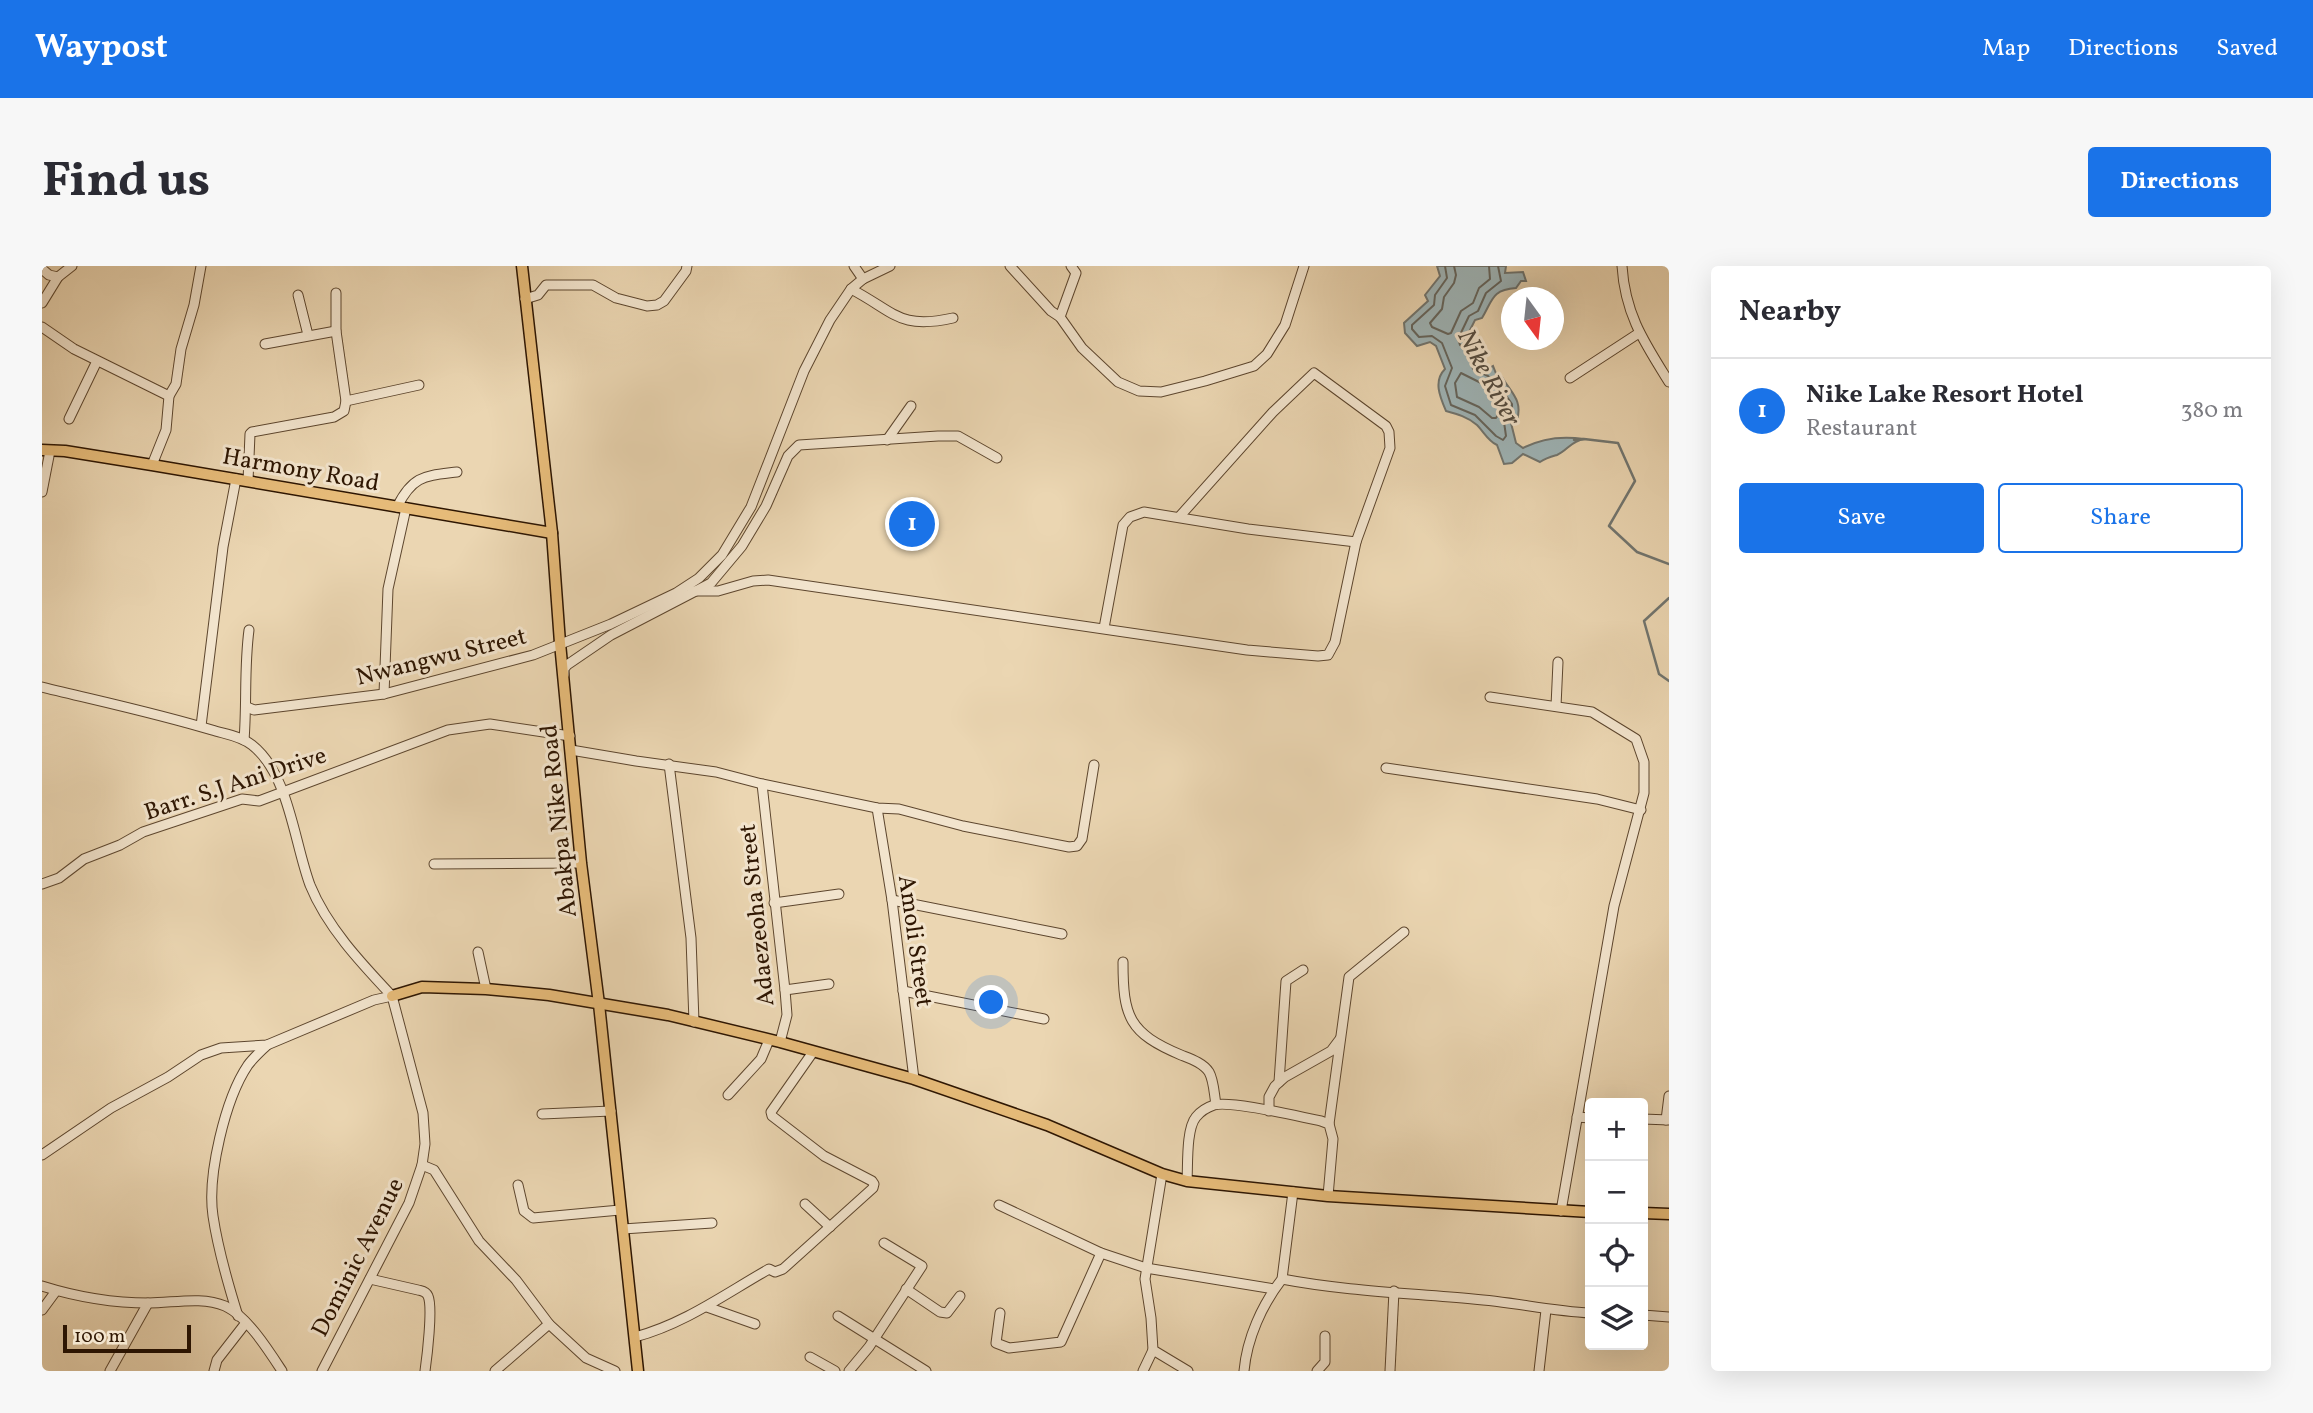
<!DOCTYPE html>
<html lang="en">
<head>
<meta charset="utf-8">
<style>
	body { margin:0; font-family:Vollkorn,serif; background:#f7f7f7; color:#2b2b33 }
	.controls { position:absolute; right:21px; bottom:21px; display:grid; overflow:hidden; border-radius:7px; box-shadow:0 7px 28px #0002 }
	.controls button { width:63px; height:63px; display:grid; place-items:center; padding:0; border:0; border-bottom:2px solid #e1e1e2; background:#fff; color:#2b2b33; font:35px sans-serif }
	.compass { position:absolute; left:1459px; top:21px; width:63px; height:63px; border-radius:50%; background:#fff; box-shadow:0 7px 28px #0002; rotate:165deg }
	.scale { position:absolute; left:21px; bottom:18px; width:128px; box-sizing:border-box; padding-left:7px; border:4px solid #2e1602; border-top:0; font-size:19px; line-height:24px; white-space:nowrap; color:#2e1602; -webkit-text-stroke:5px #f2e4cd; paint-order:stroke }
	.you { position:absolute; left:950px; top:737px; width:24px; height:24px; margin:-18px; border:5px solid #fff; border-radius:50%; background:#1a73e8; box-shadow:0 0 0 10px #1a73e833 }
	.badge { display:grid; place-items:center; width:46px; height:46px; border-radius:50%; background:#1a73e8; color:#fff; font-size:23px; font-weight:700 }
	.pin { position:absolute; translate:-50% -50%; border:4px solid #fff; box-shadow:0 2px 7px #0006 }
	.list { margin:0; padding:0; list-style:none }
	h2 { display:flex; justify-content:space-between; align-items:center; height:91px; margin:0; padding:0 28px; font-size:30px }
	h2 small { font-size:23px; font-weight:400; color:#7c7c81 }
	.list li { display:grid; grid-template-columns:46px 1fr auto; gap:21px; align-items:center; box-sizing:border-box; height:105px; padding:0 28px; border-top:2px solid #e1e1e2 }
	.list b { display:block; font-size:26px; white-space:nowrap }
	.list p { margin:0; font-size:23px; white-space:nowrap; color:#7c7c81 }
	.list em { font-size:23px; font-style:normal; color:#7c7c81 }
	.actions { display:flex; gap:14px; padding:21px 28px }
	.actions a { flex:1; padding:16px 0; border:2px solid #1a73e8; border-radius:7px; text-align:center; font-size:24px; color:#1a73e8 }
	.actions .main { background:#1a73e8; color:#fff }
	.icon { flex:none; width:38px; height:38px; fill:none; stroke:currentColor; stroke-width:2; stroke-linecap:round; stroke-linejoin:round }
	.map { position:relative; flex:none; width:1627px; height:1105px; overflow:hidden; border-radius:7px }
	header { display:flex; align-items:center; gap:42px; box-sizing:border-box; height:98px; padding:0 35px; background:#1a73e8; color:#fff }
	header strong { font-size:33px }
	nav { display:flex; gap:38px; margin-inline-start:auto; font-size:24px }
	.intro { display:flex; align-items:center; justify-content:space-between; box-sizing:border-box; height:168px; padding:0 42px }
	h1 { margin:0; font-size:49px }
	.button { padding:18px 32px; border-radius:7px; background:#1a73e8; color:#fff; font-size:24px; font-weight:700 }
	main { display:flex; gap:42px; padding:0 42px }
	aside { flex:1; background:#fff; border-radius:7px; box-shadow:0 7px 28px #0002 }
	.map>svg:first-child { display:block }
</style>
</head>
<body>
<header>
<strong>Waypost</strong>
<nav><a>Map</a><a>Directions</a><a>Saved</a></nav>
</header>
<div class="intro"><h1>Find us</h1><a class="button">Directions</a></div>
<main>
<div class="map">
<svg width="1627" height="1105" viewBox="0 0 1627 1105">
	<rect width="100%" height="100%" fill="#ebd6b2"/>
	<filter id="stains"><feTurbulence type="fractalNoise" baseFrequency=".00286" numOctaves="4"/><feColorMatrix values="0 0 0 0 .2 0 0 0 0 .09 0 0 0 0 .02 0 0 0 .5 -.17"/></filter>
	<radialGradient id="worn" r=".72"><stop offset=".6" stop-color="#630" stop-opacity="0"/><stop offset="1" stop-color="#630" stop-opacity=".3"/></radialGradient>
	<!-- water -->
	<path fill="#9fb6b9" stroke="#727670" stroke-width="2" d="M 1395,0 L 1464,0 L 1463,7 L 1481,6 L 1484,15 L 1479,15 L 1474,22 C 1449,24 1451,34 1440,52 L 1433,54 L 1423,74 L 1432,81 L 1436,99 L 1446,103 L 1451,100 L 1455,110 L 1460,111 C 1469,127 1481,134 1475,154 L 1469,157 L 1474,177 L 1481,182 C 1500,172 1522,170 1542,173 C 1529,175 1526,184 1515,189 C 1508,191 1504,192 1498,196 L 1481,188 L 1470,197 L 1462,198 L 1455,179 C 1446,175 1442,166 1435,159 C 1426,151 1415,148 1404,145 C 1398,131 1391,115 1403,103 L 1394,80 L 1388,76 L 1375,80 L 1363,67 L 1362,57 L 1386,35 L 1383,29 L 1398,10 Z"/>
	<g fill="none" stroke-linecap="round" stroke-linejoin="round">
		<!-- shore -->
		<g stroke="#66665e" stroke-width="2">
			<polyline points="1403,0 1405,12 1393,29 1392,39 1370,59 1370,63 1377,71 1390,70 1400,77 1410,102 1403,120 1409,139 1433,149 1454,170 1461,174 1464,170 1462,156 1470,148 1470,138 1456,118 1446,110 1431,103 1425,85 1418,79 1416,73 1427,50 1436,45 1444,27 1459,15 1456,0"/>
			<polyline points="1412,0 1414,9 1412,17 1402,31 1400,43 1388,57 1390,61 1406,68 1409,67 1419,45 1431,37 1437,22 1448,13 1447,0"/>
			<polygon points="1419,107 1441,118 1450,125 1460,142 1454,152 1450,152 1437,141 1415,131 1413,117"/>
		</g>
		<!-- stream -->
		<g stroke="#727670" stroke-width="2.5">
			<polyline points="1532,174 1542,173 1576,177 1593,215 1567,260 1595,286 1627,298"/>
			<polyline points="1627,332 1602,355 1617,408 1627,415"/>
		</g>
		<!-- minor casing -->
		<g stroke="#5d462e" stroke-width="11">
			<g id="minor">
				<polyline points="812,0 821,13"/>
				<polyline points="968,0 1009,45 1018,51 1040,82 1076,116 1097,125 1119,126 1163,115 1212,100 1225,88 1243,59 1262,0"/>
				<path d="M 1580,0 C 1583,48 1602,76 1627,116"/>
				<polyline points="0,3 7,9 16,11"/>
				<path d="M 809,23 C 853,46 857,64 911,52"/>
				<polyline points="256,29 266,69"/>
				<polyline points="483,33 496,29 504,19 551,19 574,32 605,40 615,39 622,35 644,5 645,0"/>
				<polyline points="0,37 16,11 30,0"/>
				<polyline points="1018,51 1034,7 1029,0"/>
				<polyline points="0,61 32,83 127,130"/>
				<polyline points="223,78 294,65"/>
				<polyline points="1528,112 1597,67"/>
				<polyline points="304,135 377,119"/>
				<polyline points="27,153 55,95"/>
				<polyline points="845,174 869,140"/>
				<polyline points="110,199 124,164 127,130 134,118 139,83 152,39 159,0"/>
				<polyline points="206,215 208,168 210,166 292,151 302,145 304,135 294,65 294,27"/>
				<polyline points="0,226 8,185"/>
				<path d="M 355,241 C 371,209 383,210 415,206"/>
				<polyline points="651,325 676,325 711,315 726,314 1205,384 1276,390 1286,389 1293,376 1314,276 1348,182 1347,166 1344,160 1272,107 1231,146 1138,250"/>
				<polyline points="1062,362 1081,259 1088,251 1102,246 1206,263 1314,276"/>
				<polyline points="522,409 522,403 525,399 569,369 669,317 700,280 724,240 746,190 757,179 896,170 916,170 955,192"/>
				<path d="M 0,421 C 57,435 114,447 170,464 C 183,468 199,470 210,479 C 247,508 252,576 268,619 C 285,661 319,697 350,730"/>
				<polyline points="342,428 346,323 364,242"/>
				<polyline points="1448,431 1550,446 1594,473 1602,496 1602,527 1572,640 1519,945"/>
				<polyline points="1514,440 1516,396"/>
				<polyline points="205,441 212,444 342,428 491,389 569,358 634,327 657,312 680,289 709,241 762,105 788,54 809,23 821,13 848,0"/>
				<polyline points="159,460 181,281 194,213"/>
				<path d="M 202,474 C 205,437 202,401 207,364"/>
				<polyline points="529,484 594,495 674,506 720,518 835,542 857,543 921,560 1027,581 1035,580 1040,573 1052,499"/>
				<polyline points="627,498 649,672 652,756"/>
				<polyline points="1344,502 1555,533 1599,544"/>
				<polyline points="720,518 743,724 745,749 738,776"/>
				<polyline points="835,542 850,634 872,813"/>
				<polyline points="392,598 539,597"/>
				<polyline points="0,618 17,612 42,593 78,579 101,566 200,533 217,535 406,464 448,458 528,470"/>
				<polyline points="850,634 1020,668"/>
				<polyline points="732,637 797,628"/>
				<polyline points="436,686 444,723"/>
				<path d="M 1081,696 C 1081,751 1087,767 1139,789 C 1149,793 1161,797 1167,806 C 1172,815 1172,828 1174,838"/>
				<polyline points="743,724 787,718"/>
				<polyline points="861,725 1002,753"/>
				<polyline points="1237,816 1244,715 1261,704"/>
				<polyline points="686,829 719,793 727,774"/>
				<polyline points="1227,845 1227,831 1233,820 1243,811 1289,785 1298,773"/>
				<polyline points="500,848 569,845"/>
				<polyline points="1535,851 1548,852"/>
				<polyline points="1601,853 1627,854"/>
				<polyline points="1624,854 1627,830"/>
				<polyline points="1287,858 1307,711 1362,666"/>
				<polyline points="0,889 69,842 126,811 159,789 179,782 225,779 332,734 350,730"/>
				<polyline points="380,899 392,904 437,975 474,1014 507,1058 544,1092 573,1105"/>
				<polyline points="1120,908 1103,1013 1109,1052 1111,1084 1146,1105"/>
				<path d="M 1145,915 C 1146,899 1144,863 1154,851 C 1158,846 1166,841 1172,839 C 1189,834 1258,851 1279,855 L 1287,858 L 1291,873 L 1286,930"/>
				<polyline points="476,919 482,945 491,952 578,944"/>
				<polyline points="763,938 788,961"/>
				<polyline points="957,939 1059,987 1104,1002 1232,1023"/>
				<polyline points="581,963 670,957"/>
				<path d="M 328,1013 L 376,1024 C 380,1025 384,1025 386,1030 C 391,1041 385,1091 383,1105"/>
				<path d="M 1240,1013 C 1303,1025 1367,1027 1431,1033 C 1471,1036 1509,1045 1548,1047"/>
				<path d="M 0,1020 C 35,1031 70,1037 107,1037 C 131,1037 160,1030 183,1040 C 205,1050 227,1085 240,1105"/>
				<polyline points="864,1023 898,1046 905,1047 918,1030"/>
				<polyline points="665,1041 713,1058"/>
				<polyline points="0,1044 14,1025"/>
				<polyline points="958,1047 954,1077 967,1082 1019,1076 1059,987"/>
				<polyline points="1601,1049 1627,1051"/>
				<path d="M 196,1050 C 186,1018 176,984 171,950 C 165,910 183,833 206,799 C 211,792 219,785 225,779"/>
				<polyline points="796,1050 884,1105"/>
				<path d="M 593,1071 C 642,1058 683,1028 727,1003 L 733,1006 L 741,1003 L 831,922 L 832,918 L 830,915 L 782,890 L 730,850 L 729,846 L 771,786"/>
				<polyline points="768,1091 793,1105"/>
				<polyline points="68,1105 106,1037"/>
				<polyline points="172,1105 175,1094 203,1058"/>
				<polyline points="280,1105 367,937 380,899 383,878 381,847 350,730"/>
				<polyline points="453,1105 507,1058"/>
				<polyline points="807,1105 827,1081 880,1000 842,977"/>
				<polyline points="1101,1105 1111,1084"/>
				<path d="M 1202,1105 C 1205,1072 1220,1039 1240,1013 L 1251,926"/>
				<polyline points="1275,1105 1283,1096 1283,1070"/>
				<polyline points="1348,1105 1352,1025"/>
				<polyline points="1497,1105 1504,1044"/>
			</g>
		</g>
		<!-- major casing -->
		<g stroke="#2e1602" stroke-width="13">
			<g id="major">
				<polyline points="480,0 510,267 518,377 539,597 557,738 596,1105"/>
				<polyline points="0,184 23,185 110,199 510,267"/>
				<polyline points="350,730 380,721 444,723 507,729 626,749 738,776 872,813 1005,859 1120,908 1145,915 1286,930 1548,946"/>
				<polyline points="1601,947 1627,948"/>
			</g>
		</g>
		<!-- minor -->
		<use href="#minor" stroke="#f2e4cd" stroke-width="9"/>
		<!-- major -->
		<use href="#major" stroke="#e6bb79" stroke-width="10"/>
	</g>
	<g text-anchor="middle" stroke-width="6" stroke-linejoin="round" paint-order="stroke">
		<!-- street labels -->
		<g font-size="24" fill="#2e1602" stroke="#f2e4cd">
			<text transform="translate(259 203) rotate(10)" y="8">Harmony Road</text>
			<text transform="translate(399 390) rotate(-14)" y="8">Nwangwu Street</text>
			<text transform="translate(193 517) rotate(-18)" y="8">Barr. S.J Ani Drive</text>
			<text transform="translate(516 555) rotate(-96)" y="8">Abakpa Nike Road</text>
			<text transform="translate(714 649) rotate(-96)" y="8">Adaezeoha Street</text>
			<text transform="translate(874 675) rotate(82)" y="8">Amoli Street</text>
			<text transform="translate(315 991) rotate(-63)" y="8">Dominic Avenue</text>
		</g>
		<!-- water labels -->
		<g font-size="26" font-style="italic" fill="#564e42" stroke="#f2e4cd">
			<text transform="translate(1448 111) rotate(62)" y="9">Nike River</text>
		</g>
	</g>
	<rect width="100%" height="100%" filter="url(#stains)"/>
	<rect width="100%" height="100%" fill="url(#worn)"/>
</svg>
<div class="controls">
<button>+</button>
<button>−</button>
<button><svg class="icon" aria-label="locate" viewBox="0 0 24 24"><circle cx="12" cy="12" r="6"/><path d="M12 2v4M12 18v4M2 12h4M18 12h4"/></svg></button>
<button><svg class="icon" aria-label="layers" viewBox="0 0 24 24"><path d="M12 4l9 5-9 5-9-5zM3 14l9 5 9-5"/></svg></button>
</div>
<svg class="compass" viewBox="-18 -18 36 36"><path d="M0-13l5 13h-10z" fill="#e53935"/><path d="M0 13l5-13h-10z" fill="#7c7c81"/></svg>
<div class="scale">100 m</div>
<div class="you"></div>
<div class="pin badge" style="left:870px;top:258px">1</div>
</div>
<aside>
<h2>Nearby<small></small></h2>
<ul class="list">
<li><span class="badge">1</span><div><b>Nike Lake Resort Hotel</b><p>Restaurant</p></div><em>380 m</em></li>
</ul>
<div class="actions"><a class="main">Save</a><a>Share</a></div>
</aside>
</main>
</body>
</html>
